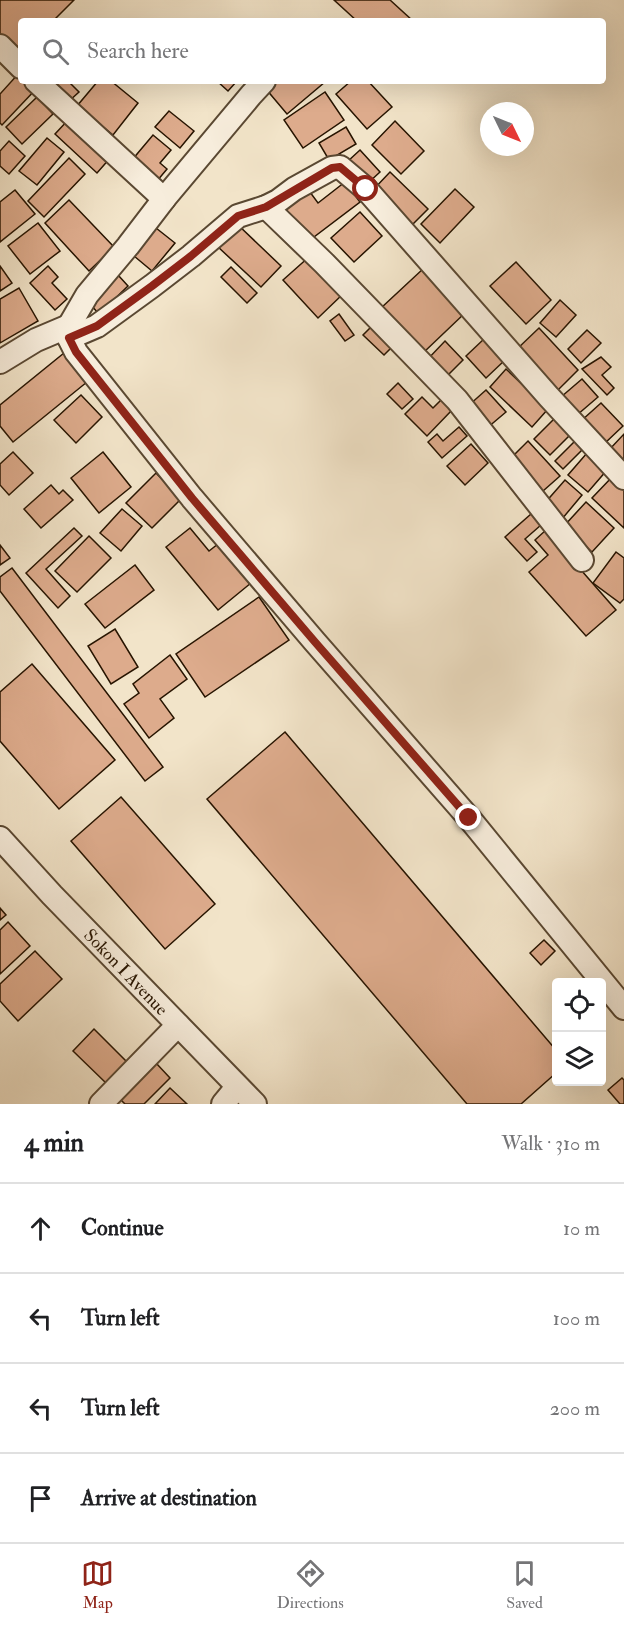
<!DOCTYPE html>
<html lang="en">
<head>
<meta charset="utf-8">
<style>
	body { margin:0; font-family:"IM FELL Double Pica",serif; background:#f2f2f2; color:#202124 }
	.controls { position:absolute; right:18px; bottom:18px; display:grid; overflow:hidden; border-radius:6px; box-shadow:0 6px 24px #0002 }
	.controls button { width:54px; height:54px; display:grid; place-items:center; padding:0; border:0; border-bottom:2px solid #e0e0e0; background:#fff; color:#202124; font:30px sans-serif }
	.compass { position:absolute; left:480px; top:102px; width:54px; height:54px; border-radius:50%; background:#fff; box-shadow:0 6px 24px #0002; rotate:133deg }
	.stop { position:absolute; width:18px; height:18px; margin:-14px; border:4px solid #8f2418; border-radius:50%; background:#fff }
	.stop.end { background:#8f2418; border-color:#fff; box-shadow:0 2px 6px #0008 }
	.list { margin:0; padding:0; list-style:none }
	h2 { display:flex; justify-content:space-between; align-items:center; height:78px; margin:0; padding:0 24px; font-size:26px }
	h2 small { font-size:20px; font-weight:400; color:#757577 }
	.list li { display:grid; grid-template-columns:39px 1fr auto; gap:18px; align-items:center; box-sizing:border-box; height:90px; padding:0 24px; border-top:2px solid #e0e0e0 }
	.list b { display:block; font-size:22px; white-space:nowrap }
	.list em { font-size:20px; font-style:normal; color:#757577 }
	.icon { flex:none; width:33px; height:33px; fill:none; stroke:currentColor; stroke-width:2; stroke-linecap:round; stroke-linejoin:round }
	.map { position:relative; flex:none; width:624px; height:1104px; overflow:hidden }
	.search { position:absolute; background:#fff; box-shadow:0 6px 24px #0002; left:18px; right:18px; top:18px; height:66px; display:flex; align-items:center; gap:15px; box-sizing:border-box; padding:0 21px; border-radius:6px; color:#757577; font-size:22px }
	.sheet { height:438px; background:#fff }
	nav { display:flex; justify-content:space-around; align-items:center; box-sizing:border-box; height:84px; border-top:2px solid #e0e0e0; background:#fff; font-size:16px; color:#757577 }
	nav a { display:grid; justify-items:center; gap:3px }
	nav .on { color:#8f2418 }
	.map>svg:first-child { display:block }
</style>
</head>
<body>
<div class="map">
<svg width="624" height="1104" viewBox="0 0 624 1104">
	<rect width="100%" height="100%" fill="#f2e4c9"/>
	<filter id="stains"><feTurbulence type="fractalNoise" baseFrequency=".00333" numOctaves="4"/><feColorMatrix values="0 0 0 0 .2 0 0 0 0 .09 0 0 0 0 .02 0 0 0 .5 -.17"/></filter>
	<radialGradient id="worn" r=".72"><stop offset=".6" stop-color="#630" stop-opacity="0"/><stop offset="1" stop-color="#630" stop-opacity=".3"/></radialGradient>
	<!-- building -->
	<g fill="#ddab8c" stroke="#271400" stroke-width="1.5">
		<polygon points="0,0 74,0 53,21 21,21 21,55 0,34"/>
		<polygon points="334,0 390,0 413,21 357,21"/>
		<polygon points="19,73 21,75 21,81 27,81 36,89 2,125 0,123 0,94"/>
		<polygon points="57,81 74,81 71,84 79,92 68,102 52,86"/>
		<polygon points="98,81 111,81 138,103 113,135 77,106"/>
		<polygon points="217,81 237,81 228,91"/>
		<polygon points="276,81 324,81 325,82 287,114 266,89"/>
		<polygon points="351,81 368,81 392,107 367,129 336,94"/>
		<polygon points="325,92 344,120 303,148 284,120"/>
		<polygon points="37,97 53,114 22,144 6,127"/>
		<polygon points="169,111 194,131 180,148 155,127"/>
		<polygon points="69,119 111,157 97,173 55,134"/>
		<polygon points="395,121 424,151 401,174 372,145"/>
		<polygon points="346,127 356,144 329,160 319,143"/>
		<polygon points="153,135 171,150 160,163 167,169 157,181 132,160"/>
		<polygon points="47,138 64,152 37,185 19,171"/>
		<polygon points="9,141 25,156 9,174 0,166 0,151"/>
		<polygon points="360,150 380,172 367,184 347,162"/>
		<polygon points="69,158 85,174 44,217 28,201"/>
		<polygon points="390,172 428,209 410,227 372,191"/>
		<polygon points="345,182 360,202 310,240 283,206 307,188 318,203"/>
		<polygon points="455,189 474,207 440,243 421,224"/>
		<polygon points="15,190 35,214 0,242 0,202"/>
		<polygon points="69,200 114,247 89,271 45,223"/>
		<polygon points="360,212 382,236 354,262 331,238"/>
		<polygon points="38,223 60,251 30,274 8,246"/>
		<polygon points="237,224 281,266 261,287 217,246"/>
		<polygon points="156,228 175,243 152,271 134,256"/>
		<polygon points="310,256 344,293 318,318 283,280"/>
		<polygon points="516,262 551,300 526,324 490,286"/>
		<polygon points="0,266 12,283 0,291"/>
		<polygon points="48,266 58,277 52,283 67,299 55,310 30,283"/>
		<polygon points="231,267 257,293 247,303 221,277"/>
		<polygon points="424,268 466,312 423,353 381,308"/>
		<polygon points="118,275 128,286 99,314 89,303"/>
		<polygon points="19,288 38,321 0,343 0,299"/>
		<polygon points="560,300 576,315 556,337 540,323"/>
		<polygon points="339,314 354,335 345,341 330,321"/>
		<polygon points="372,326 393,346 384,355 363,335"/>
		<polygon points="539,328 578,370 556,392 516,350"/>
		<polygon points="587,330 601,343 581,363 568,349"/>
		<polygon points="485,338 505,360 486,378 466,356"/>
		<polygon points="445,341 463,360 444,379 426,361"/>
		<polygon points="64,353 87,382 13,442 0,426 0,405"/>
		<polygon points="601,357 611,367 602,375 614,388 607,395 582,369"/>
		<polygon points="506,369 548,409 532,427 490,387"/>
		<polygon points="582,379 598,397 577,415 561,397"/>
		<polygon points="398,383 413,399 402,409 387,394"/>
		<polygon points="486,390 506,412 487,428 468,406"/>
		<polygon points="81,395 102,417 76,443 54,420"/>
		<polygon points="422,397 433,408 441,400 452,410 427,436 405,414"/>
		<polygon points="601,403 623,426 604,444 581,421"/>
		<polygon points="557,416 573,432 550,455 534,439"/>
		<polygon points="459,427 467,436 442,458 428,442 437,434 443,441"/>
		<polygon points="624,434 624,465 609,450"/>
		<polygon points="577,439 585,447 563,469 555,461"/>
		<polygon points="528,441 560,476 543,491 512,457"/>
		<polygon points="471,444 488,463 465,485 447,466"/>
		<polygon points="13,452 33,473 9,495 0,485 0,464"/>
		<polygon points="103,452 131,487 99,513 71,478"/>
		<polygon points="587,453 607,470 588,492 568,475"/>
		<polygon points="156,473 181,499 152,528 126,503"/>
		<polygon points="613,476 624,486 624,528 592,498"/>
		<polygon points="565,480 582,495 562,519 544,504"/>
		<polygon points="51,485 59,494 63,490 73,500 41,528 24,509"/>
		<polygon points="586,502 614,528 592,552 564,526"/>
		<polygon points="122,509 142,526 121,551 100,533"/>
		<polygon points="531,514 541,525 525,539 537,552 527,561 505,537"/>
		<polygon points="74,528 82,536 46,569 70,596 58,608 26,573"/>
		<polygon points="190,528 209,551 218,544 251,583 218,610 166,547"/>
		<polygon points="546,530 616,610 586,636 529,572 548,555 535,540"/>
		<polygon points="89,536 111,558 77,592 55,571"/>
		<polygon points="0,545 10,558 0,565"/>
		<polygon points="616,552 624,558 624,599 620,603 593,583"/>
		<polygon points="135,565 154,590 105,628 85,604"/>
		<polygon points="12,568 163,767 145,781 0,591 0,577"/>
		<polygon points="259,597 289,640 205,697 176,654"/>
		<polygon points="115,629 138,667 111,684 88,646"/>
		<polygon points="170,655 187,679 160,699 174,718 149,738 124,704 139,693 133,684"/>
		<polygon points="32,664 115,760 59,809 0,741 0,692"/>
		<polygon points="285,732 556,1050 556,1073 521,1104 467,1104 207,799"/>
		<polygon points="121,797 215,904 165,949 71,841"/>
		<polygon points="0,908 6,915 0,920"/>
		<polygon points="8,922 30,946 0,974 0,930"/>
		<polygon points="544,940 555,951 541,965 530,953"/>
		<polygon points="35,951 62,979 18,1021 0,1001 0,984"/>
		<polygon points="94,1029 128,1063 107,1084 73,1051"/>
		<polygon points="156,1063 170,1078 144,1104 125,1104 119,1098"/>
		<polygon points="622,1078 624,1080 624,1104 620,1104 608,1090"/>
		<polygon points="170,1088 187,1104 155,1104"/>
	</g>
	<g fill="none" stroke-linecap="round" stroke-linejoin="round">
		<!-- minor casing -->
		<g stroke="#5a4832" stroke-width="26">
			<g id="minor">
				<polyline points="0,46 21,67"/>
				<polyline points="36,81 164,199"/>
				<polyline points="264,81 251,95 164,199 128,246 87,295 69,326 69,338 76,352 192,498 315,642 469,818 624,1008"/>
				<polyline points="266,207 324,263 457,400 582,560"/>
				<polyline points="69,338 97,326 152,286 191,256 238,216 266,207 278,201 294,189 332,168 340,167 366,189 549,397 624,478"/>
				<polyline points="0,362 36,340 69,326"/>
				<polyline points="0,838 52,895 255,1104"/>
				<polyline points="101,1104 178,1025"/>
				<polyline points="223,1104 237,1087"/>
			</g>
		</g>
		<!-- minor -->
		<use href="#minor" stroke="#f7eddc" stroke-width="22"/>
	</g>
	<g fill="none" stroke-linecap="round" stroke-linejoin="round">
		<!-- route -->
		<polyline stroke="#8f2418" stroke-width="8" points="366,189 340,167 332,168 266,207 238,216 191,256 152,286 97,326 69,338 76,352 192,498 315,642 469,818"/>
	</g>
	<g text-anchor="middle" stroke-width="5" stroke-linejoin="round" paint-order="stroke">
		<!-- street labels -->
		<g font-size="18" fill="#271400" stroke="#f7eddc">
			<text transform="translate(126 972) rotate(46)" y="6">Sokon I Avenue</text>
		</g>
	</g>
	<rect width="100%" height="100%" filter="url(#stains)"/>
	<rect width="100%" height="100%" fill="url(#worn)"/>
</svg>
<div class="controls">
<button><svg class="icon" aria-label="locate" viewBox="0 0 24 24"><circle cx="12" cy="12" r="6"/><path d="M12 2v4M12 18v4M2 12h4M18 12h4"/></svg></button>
<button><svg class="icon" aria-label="layers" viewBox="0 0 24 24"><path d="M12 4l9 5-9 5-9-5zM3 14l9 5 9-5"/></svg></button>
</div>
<svg class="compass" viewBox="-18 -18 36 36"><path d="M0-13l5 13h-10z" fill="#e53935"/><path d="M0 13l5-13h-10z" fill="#757577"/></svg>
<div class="stop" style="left:366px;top:189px"></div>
<div class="stop end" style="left:469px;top:818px"></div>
<div class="search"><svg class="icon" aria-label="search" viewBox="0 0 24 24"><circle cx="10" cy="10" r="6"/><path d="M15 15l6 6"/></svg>Search here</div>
</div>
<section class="sheet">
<h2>4 min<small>Walk · 310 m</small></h2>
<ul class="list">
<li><svg class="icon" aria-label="ahead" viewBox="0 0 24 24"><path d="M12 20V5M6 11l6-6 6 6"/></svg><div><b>Continue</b></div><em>10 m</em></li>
<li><svg class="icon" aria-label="left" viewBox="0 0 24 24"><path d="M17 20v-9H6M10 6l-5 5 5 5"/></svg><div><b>Turn left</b></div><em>100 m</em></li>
<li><svg class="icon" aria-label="left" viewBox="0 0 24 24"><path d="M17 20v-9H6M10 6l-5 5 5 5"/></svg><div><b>Turn left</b></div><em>200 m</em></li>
<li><svg class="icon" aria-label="arrive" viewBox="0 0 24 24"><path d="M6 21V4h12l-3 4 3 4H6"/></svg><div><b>Arrive at destination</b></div></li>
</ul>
</section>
<nav>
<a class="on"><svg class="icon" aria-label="map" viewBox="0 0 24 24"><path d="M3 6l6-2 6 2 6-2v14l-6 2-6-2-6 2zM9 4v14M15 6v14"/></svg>Map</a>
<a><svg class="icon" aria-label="directions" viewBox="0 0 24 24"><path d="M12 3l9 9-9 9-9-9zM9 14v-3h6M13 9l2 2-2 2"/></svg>Directions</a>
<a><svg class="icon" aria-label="saved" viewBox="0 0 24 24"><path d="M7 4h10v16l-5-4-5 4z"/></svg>Saved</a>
</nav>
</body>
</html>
